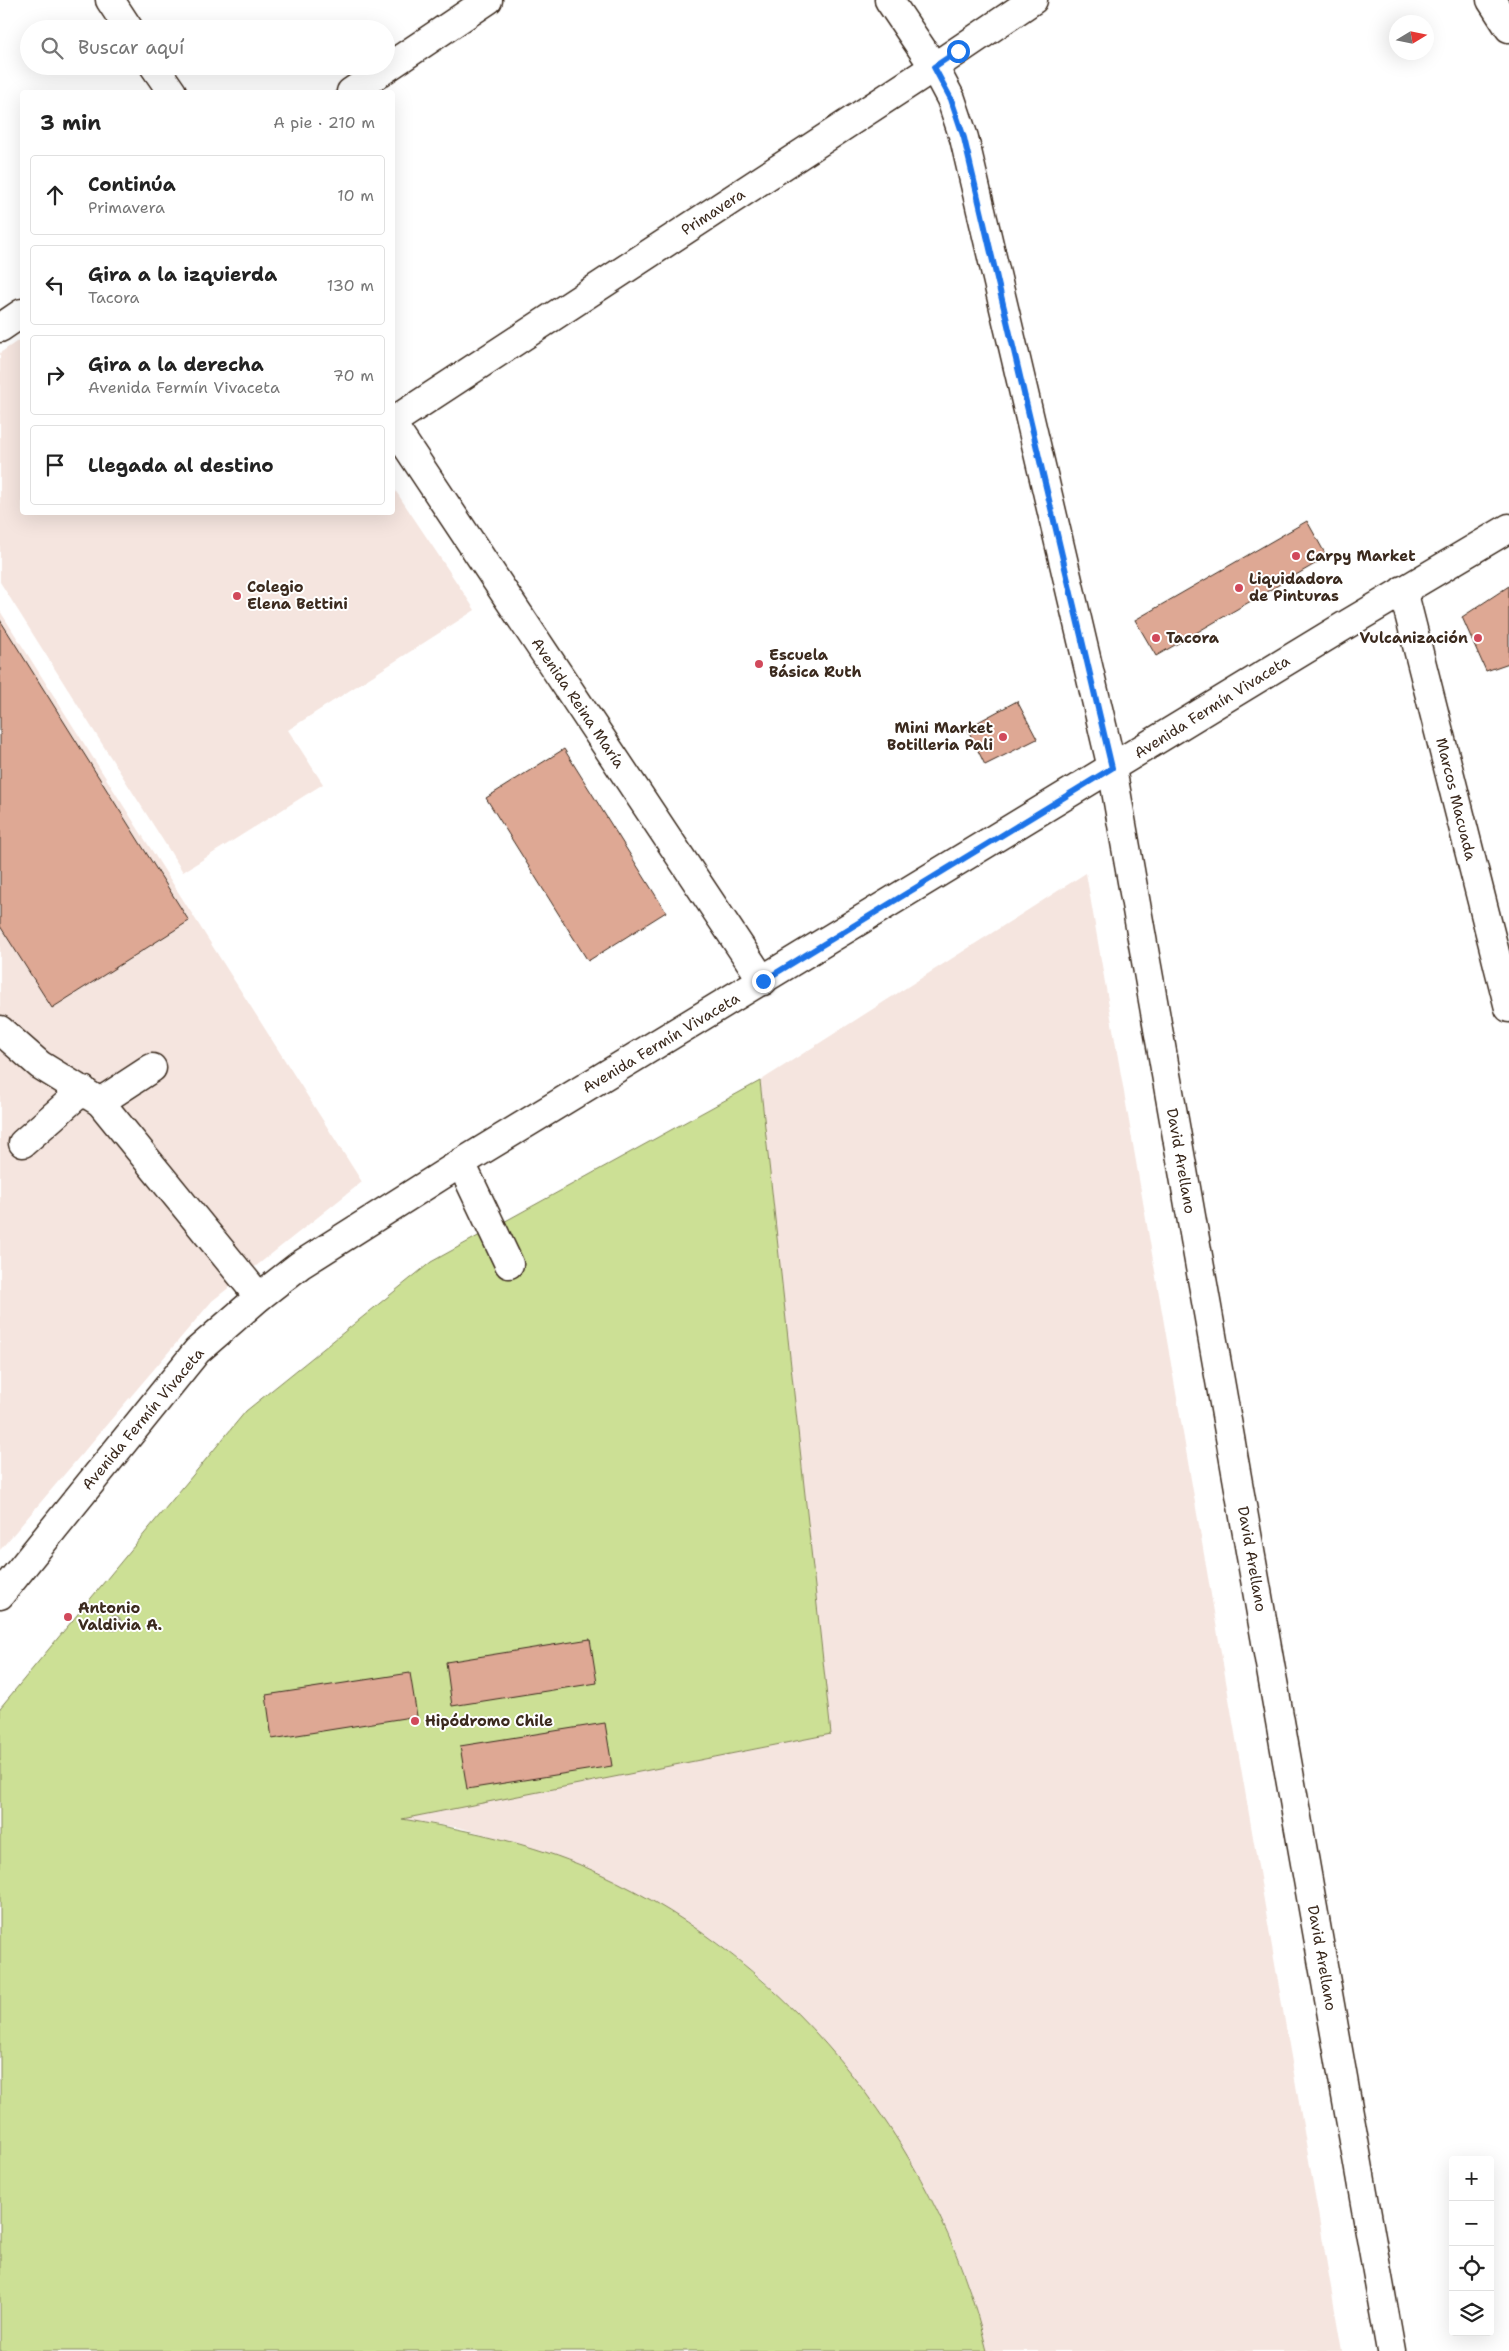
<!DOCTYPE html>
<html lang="es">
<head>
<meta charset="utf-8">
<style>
	body { margin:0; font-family:"Shantell Sans",sans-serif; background:#f2f2f2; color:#222 }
	.controls { position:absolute; right:15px; bottom:15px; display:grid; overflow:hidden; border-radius:5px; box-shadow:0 5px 20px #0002 }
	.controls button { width:45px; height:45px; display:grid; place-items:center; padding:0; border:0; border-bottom:1px solid #e0e0e0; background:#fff; color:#222; font:25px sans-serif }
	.compass { position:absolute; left:1389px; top:15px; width:45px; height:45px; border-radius:50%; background:#fff; box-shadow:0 5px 20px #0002; rotate:80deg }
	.stop { position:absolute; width:15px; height:15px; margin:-11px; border:4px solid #1a73e8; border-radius:50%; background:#fff }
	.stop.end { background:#1a73e8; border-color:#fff; box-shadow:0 1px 5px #0008 }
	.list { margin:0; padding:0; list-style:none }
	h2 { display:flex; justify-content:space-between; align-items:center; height:65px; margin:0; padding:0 20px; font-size:21px }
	h2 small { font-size:16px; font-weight:400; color:#767676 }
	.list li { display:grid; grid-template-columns:32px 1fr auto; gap:15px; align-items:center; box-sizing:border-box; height:80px; margin:0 10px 10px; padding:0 10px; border:1px solid #e0e0e0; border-radius:5px }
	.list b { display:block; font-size:19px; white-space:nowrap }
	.list p { margin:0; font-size:16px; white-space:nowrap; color:#767676 }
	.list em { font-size:16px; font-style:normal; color:#767676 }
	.icon { flex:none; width:28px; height:28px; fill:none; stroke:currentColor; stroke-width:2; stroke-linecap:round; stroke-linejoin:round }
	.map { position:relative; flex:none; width:1509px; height:2351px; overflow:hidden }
	.search { position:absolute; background:#fff; box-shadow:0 5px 20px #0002; left:20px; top:20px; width:375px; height:55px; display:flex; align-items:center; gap:12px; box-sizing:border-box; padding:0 18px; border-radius:28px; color:#767676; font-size:19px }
	.panel { position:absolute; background:#fff; box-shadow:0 5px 20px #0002; left:20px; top:90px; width:375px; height:425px; border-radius:5px }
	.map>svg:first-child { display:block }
</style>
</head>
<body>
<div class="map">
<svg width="1509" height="2351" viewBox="0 0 1509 2351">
	<rect width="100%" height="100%" fill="#fff"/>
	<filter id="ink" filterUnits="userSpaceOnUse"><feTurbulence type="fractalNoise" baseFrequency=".02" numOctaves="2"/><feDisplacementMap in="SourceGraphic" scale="10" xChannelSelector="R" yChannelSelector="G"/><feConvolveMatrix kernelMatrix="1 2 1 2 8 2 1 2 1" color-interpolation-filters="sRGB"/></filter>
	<g filter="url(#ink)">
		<!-- built -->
		<g fill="#f5e5df">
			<polygon points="22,338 22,512 392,512 393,487 475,610 288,730 323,784 183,872 0,582 0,353"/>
			<polygon points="0,611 362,1182 212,1301 0,1550"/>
			<polygon points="1086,873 1342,2351 987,2351 969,2287 954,2247 930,2196 902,2148 838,2059 802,2018 762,1979 720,1945 675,1915 627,1887 578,1864 520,1844 461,1828 401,1819 831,1734 760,1081"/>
		</g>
		<!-- green -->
		<path fill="#cce095" stroke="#84855a" d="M 760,1081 L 831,1734 L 402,1819 C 462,1829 521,1841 578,1864 C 780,1948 937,2140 987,2351 L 0,2351 L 0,1708 L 246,1411 L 431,1262 Z"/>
		<!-- building -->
		<g fill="#dea894" stroke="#3b2a1e">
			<polygon points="1307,521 1327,557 1156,656 1135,620"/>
			<polygon points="1509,586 1509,663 1486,671 1462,617"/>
			<polygon points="0,620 189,921 52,1008 0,926"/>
			<polygon points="1017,701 1037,739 985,765 967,728"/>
			<polygon points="564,749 666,912 588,961 486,798"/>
			<polygon points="590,1639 597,1683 452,1706 446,1662"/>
			<polygon points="410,1673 417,1716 272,1739 266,1695"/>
			<polygon points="605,1723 612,1766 467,1789 460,1746"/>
		</g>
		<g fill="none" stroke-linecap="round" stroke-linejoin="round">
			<!-- minor casing -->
			<g stroke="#3b2a1e" stroke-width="31">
				<g id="minor">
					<polyline points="110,0 129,29"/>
					<polyline points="889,0 934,67 951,99 964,138 1112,768 1391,2351"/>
					<polyline points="154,66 172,92"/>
					<polyline points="351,92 488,0"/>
					<polyline points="0,328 22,313"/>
					<polyline points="392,422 934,67 1033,0"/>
					<polyline points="392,424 763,981"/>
					<polyline points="1403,590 1509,1008"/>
					<polyline points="0,1030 40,1065 100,1102 259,1297"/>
					<polyline points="100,1102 152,1068"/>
					<polyline points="23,1143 83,1090"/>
					<polyline points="461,1163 509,1264"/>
				</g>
			</g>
			<!-- major casing -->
			<g stroke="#3b2a1e" stroke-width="31">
				<g id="major">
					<polyline points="1491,0 1509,28"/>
					<polyline points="0,1595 197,1351 259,1297 300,1265 461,1163 1349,623 1509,528"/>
				</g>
			</g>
			<!-- minor -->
			<use href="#minor" stroke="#fff" stroke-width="28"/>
			<!-- major -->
			<use href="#major" stroke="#fff" stroke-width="28"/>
		</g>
		<!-- trees -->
		<circle fill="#a7a394" cx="114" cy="1623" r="8"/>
	</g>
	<g fill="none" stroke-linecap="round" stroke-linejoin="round" filter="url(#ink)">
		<!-- route -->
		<polyline stroke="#1a73e8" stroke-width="6" points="763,981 1112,768 964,138 951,99 934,67 958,51"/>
	</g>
	<!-- markers -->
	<g fill="#d1495b" stroke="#fff" stroke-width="2">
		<circle cx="1296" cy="556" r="5"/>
		<circle cx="1239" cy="588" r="5"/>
		<circle cx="237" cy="596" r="5"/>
		<circle cx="1156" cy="638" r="5"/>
		<circle cx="1478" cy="638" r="5"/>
		<circle cx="759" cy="664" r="5"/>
		<circle cx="1003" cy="737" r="5"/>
		<circle cx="68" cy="1617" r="5"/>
		<circle cx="415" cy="1721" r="5"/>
	</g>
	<g text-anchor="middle" stroke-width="4" stroke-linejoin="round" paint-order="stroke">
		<!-- street labels -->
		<g font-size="15" fill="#3b2a1e" stroke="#fff">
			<text transform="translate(713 212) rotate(-33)" y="5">Primavera</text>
			<text transform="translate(578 703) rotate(56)" y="5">Avenida Reina María</text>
			<text transform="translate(1212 707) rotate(-32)" y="5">Avenida Fermín Vivaceta</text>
			<text transform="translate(1456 799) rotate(76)" y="5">Marcos Macuada</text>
			<text transform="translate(661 1043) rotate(-31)" y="5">Avenida Fermín Vivaceta</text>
			<text transform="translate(1181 1161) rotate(80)" y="5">David Arellano</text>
			<text transform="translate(143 1419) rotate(-50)" y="5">Avenida Fermín Vivaceta</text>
			<text transform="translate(1252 1559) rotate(80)" y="5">David Arellano</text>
			<text transform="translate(1322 1958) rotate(80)" y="5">David Arellano</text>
		</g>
		<!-- poi labels -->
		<g font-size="15" font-weight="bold" fill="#3b2a1e" stroke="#fff" text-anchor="start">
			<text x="1306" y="561">Carpy Market</text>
			<text x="1249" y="584">Liquidadora<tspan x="1249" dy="17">de Pinturas</tspan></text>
			<text x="247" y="592">Colegio<tspan x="247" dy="17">Elena Bettini</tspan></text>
			<text x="1166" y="643">Tacora</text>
			<text x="1468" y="643" text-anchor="end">Vulcanización</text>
			<text x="769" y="660">Escuela<tspan x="769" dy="17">Básica Ruth</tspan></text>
			<text x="993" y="733" text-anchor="end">Mini Market<tspan x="993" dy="17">Botilleria Pali</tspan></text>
			<text x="78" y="1613">Antonio<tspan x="78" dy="17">Valdivia A.</tspan></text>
			<text x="425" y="1726">Hipódromo Chile</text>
		</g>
	</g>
</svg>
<div class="controls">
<button>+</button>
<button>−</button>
<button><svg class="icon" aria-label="locate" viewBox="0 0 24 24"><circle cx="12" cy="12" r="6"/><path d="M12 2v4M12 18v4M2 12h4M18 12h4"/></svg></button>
<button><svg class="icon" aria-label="layers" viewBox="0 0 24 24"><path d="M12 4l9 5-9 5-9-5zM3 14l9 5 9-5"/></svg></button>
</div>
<svg class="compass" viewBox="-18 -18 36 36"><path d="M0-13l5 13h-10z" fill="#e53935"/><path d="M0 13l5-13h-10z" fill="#767676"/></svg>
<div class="stop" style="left:958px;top:51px"></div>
<div class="stop end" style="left:763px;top:981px"></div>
<div class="search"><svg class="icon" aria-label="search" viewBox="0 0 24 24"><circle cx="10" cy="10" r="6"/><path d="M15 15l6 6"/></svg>Buscar aquí</div>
<section class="panel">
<h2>3 min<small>A pie · 210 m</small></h2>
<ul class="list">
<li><svg class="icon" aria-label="ahead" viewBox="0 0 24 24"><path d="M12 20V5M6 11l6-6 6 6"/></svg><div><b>Continúa</b><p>Primavera</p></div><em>10 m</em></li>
<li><svg class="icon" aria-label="left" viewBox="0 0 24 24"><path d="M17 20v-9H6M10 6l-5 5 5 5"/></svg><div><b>Gira a la izquierda</b><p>Tacora</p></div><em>130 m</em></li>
<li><svg class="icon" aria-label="right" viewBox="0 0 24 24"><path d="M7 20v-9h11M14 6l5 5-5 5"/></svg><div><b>Gira a la derecha</b><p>Avenida Fermín Vivaceta</p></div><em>70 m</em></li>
<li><svg class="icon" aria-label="arrive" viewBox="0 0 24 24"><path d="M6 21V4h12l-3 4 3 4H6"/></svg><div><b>Llegada al destino</b></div></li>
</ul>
</section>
</div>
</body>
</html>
